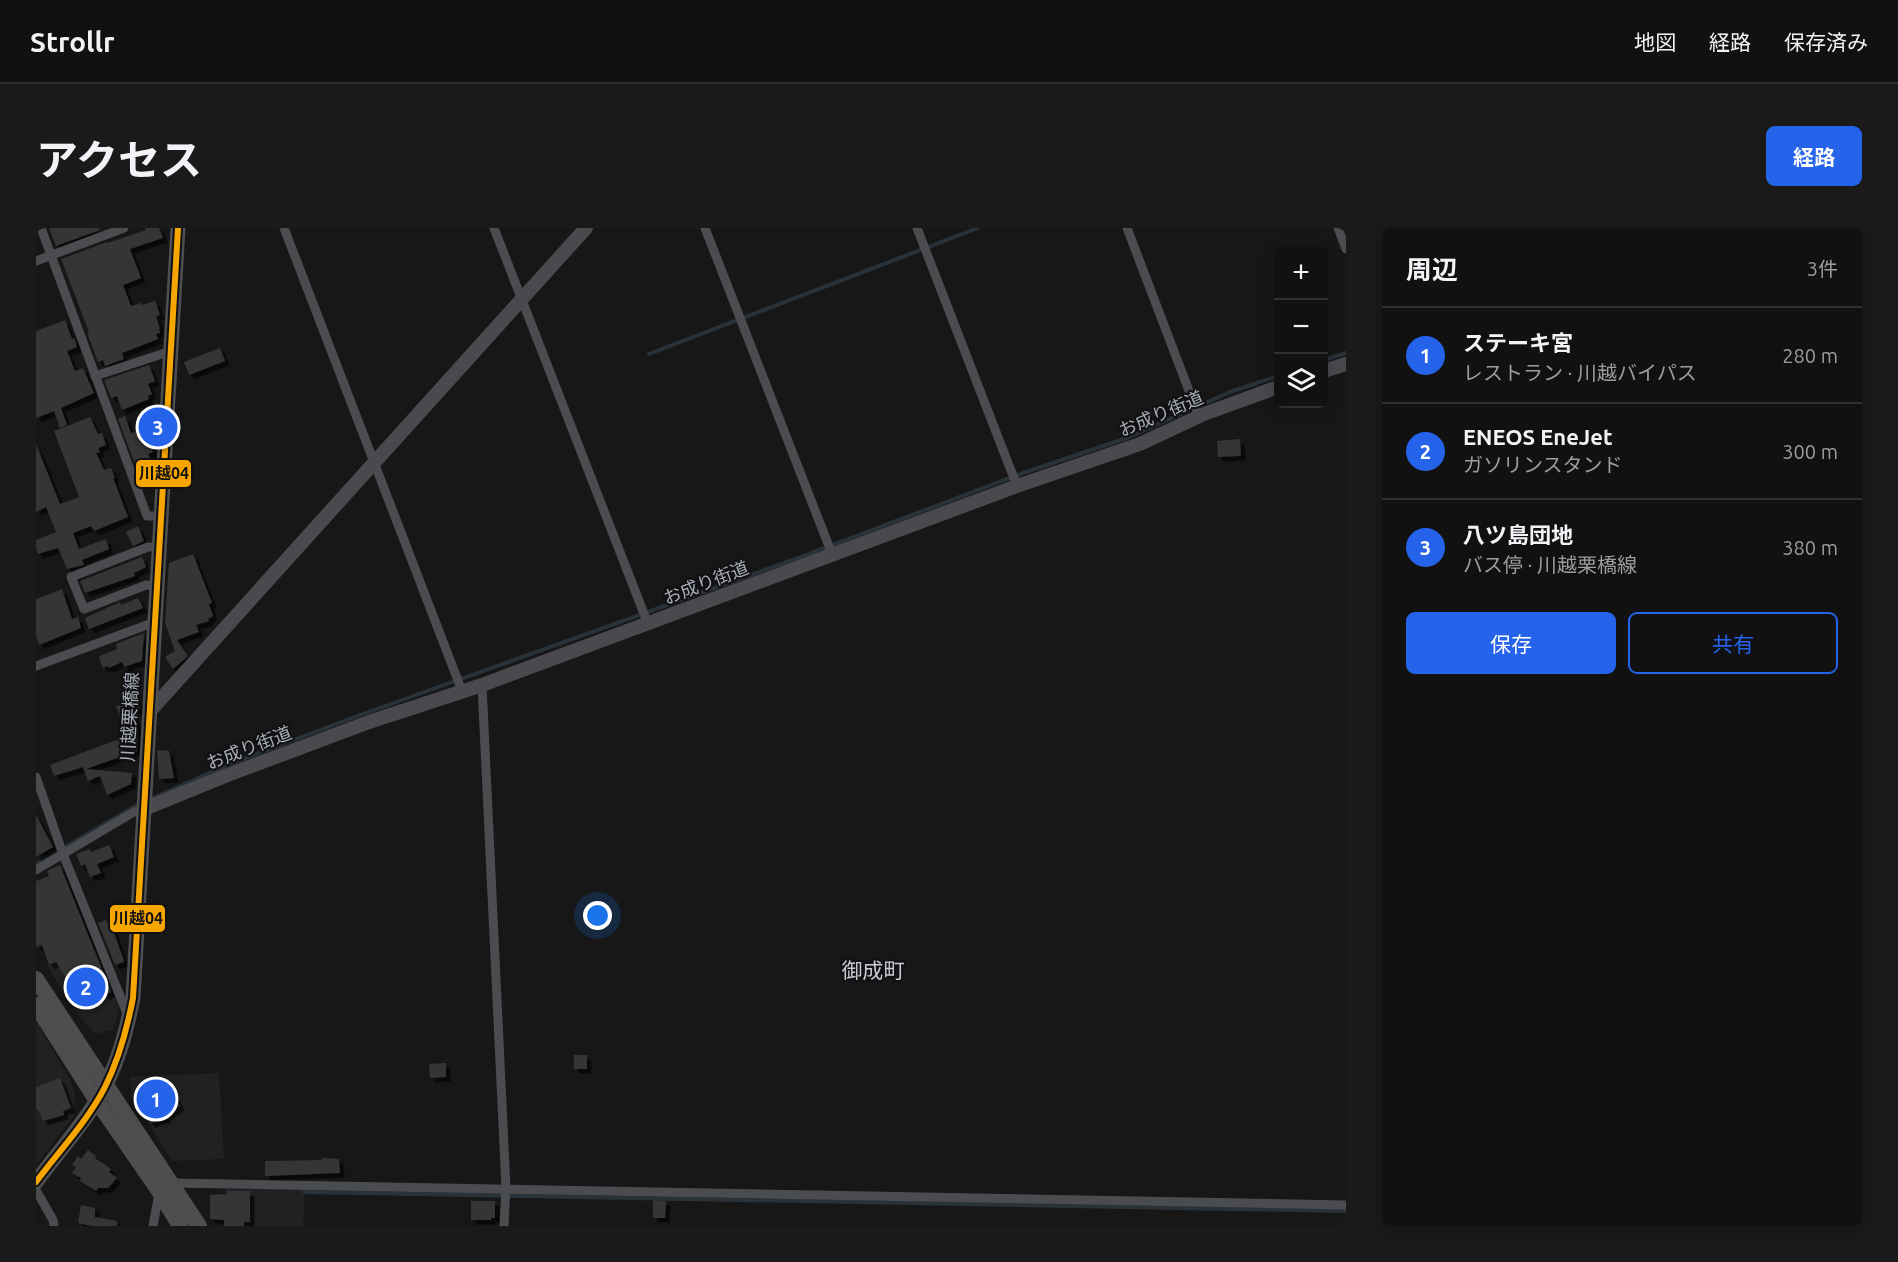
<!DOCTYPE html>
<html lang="ja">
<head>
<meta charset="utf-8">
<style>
	body { margin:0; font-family:Ubuntu,"Noto Sans JP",sans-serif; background:#1a1a1a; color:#f1f3f6 }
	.controls { position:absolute; right:18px; top:18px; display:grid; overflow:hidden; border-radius:9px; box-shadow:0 3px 15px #0003 }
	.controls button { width:54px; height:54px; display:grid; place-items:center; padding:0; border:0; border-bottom:2px solid #303131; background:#111; color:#f1f3f6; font:30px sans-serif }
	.you { position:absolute; left:562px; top:688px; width:21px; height:21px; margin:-15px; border:4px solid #fff; border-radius:50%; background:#1a73e8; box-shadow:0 0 0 9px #1a73e833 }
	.badge { display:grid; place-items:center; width:39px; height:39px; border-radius:50%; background:#2563eb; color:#fff; font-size:20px; font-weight:700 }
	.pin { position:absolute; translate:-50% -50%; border:3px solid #fff; box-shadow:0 2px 6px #0006 }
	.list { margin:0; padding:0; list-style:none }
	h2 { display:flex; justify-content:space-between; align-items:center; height:78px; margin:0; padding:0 24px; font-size:26px }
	h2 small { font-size:20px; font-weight:400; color:#9c9d9f }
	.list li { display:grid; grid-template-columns:39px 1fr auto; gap:18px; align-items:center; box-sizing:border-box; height:96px; padding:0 24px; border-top:2px solid #303131 }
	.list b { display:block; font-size:22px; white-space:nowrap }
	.list p { margin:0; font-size:20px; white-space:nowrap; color:#9c9d9f }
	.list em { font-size:20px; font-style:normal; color:#9c9d9f }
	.actions { display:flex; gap:12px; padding:18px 24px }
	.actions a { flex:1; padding:14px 0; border:2px solid #2563eb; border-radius:9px; text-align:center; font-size:21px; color:#2563eb }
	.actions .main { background:#2563eb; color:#fff }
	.icon { flex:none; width:33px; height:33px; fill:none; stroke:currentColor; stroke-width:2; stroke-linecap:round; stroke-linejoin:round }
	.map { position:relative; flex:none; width:1310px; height:998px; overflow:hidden; border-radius:9px }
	header { display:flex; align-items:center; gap:36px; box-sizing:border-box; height:84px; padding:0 30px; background:#111; border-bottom:2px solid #303131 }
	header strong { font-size:28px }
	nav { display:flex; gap:33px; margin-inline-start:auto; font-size:21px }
	.intro { display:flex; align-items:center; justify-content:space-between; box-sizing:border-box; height:144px; padding:0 36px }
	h1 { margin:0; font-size:42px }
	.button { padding:15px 27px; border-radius:9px; background:#2563eb; color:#fff; font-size:21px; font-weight:700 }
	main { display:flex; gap:36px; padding:0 36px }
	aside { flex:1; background:#111; border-radius:9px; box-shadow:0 3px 15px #0003 }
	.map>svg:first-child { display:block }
</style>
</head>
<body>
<header>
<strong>Strollr</strong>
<nav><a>地図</a><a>経路</a><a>保存済み</a></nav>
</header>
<div class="intro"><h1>アクセス</h1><a class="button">経路</a></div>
<main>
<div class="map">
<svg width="1310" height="998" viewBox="0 0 1310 998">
	<defs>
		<filter id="shadow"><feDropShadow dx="4.5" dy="4.5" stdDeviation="0" flood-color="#0009"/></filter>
	</defs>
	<rect width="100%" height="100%" fill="#171717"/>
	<!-- built -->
	<g fill="#212123">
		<polygon points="61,720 83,780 79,797 76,802 60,806 46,792 11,738"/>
		<polygon points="0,793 34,851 39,865 38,888 0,937"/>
		<polygon points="183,845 188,931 136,933 95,868 94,849"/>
		<polygon points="189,961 269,962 267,998 188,998"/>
	</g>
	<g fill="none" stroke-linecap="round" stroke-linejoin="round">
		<!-- stream -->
		<g stroke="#2a3239" stroke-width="4">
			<polyline points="613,126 942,0"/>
			<polyline points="1288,132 1310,125"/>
			<polyline points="113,572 194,536 327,486 765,329 987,245 1091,210 1194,164 1242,148"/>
			<polyline points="0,636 103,576"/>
			<polyline points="268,964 1310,983"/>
		</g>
	</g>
	<!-- building -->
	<g fill="#353536" filter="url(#shadow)">
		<polygon points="13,0 63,0 64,2 20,18"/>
		<polygon points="109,0 123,0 127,10 94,21 105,50 87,57 95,78 105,75 106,77 119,73 124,87 120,88 124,101 123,101 124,105 120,106 122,111 86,125 88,131 69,138 67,132 62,134 51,105 53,104 25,31 71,14 71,15 110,2"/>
		<polygon points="29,92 36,111 38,110 41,119 31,123 39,143 47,140 58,165 25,180 31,197 24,200 18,183 0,190 0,103"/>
		<polygon points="184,120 189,133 153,147 148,134"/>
		<polygon points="113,137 119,153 112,156 116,166 112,168 113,171 86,182 81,168 75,170 68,152"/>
		<polygon points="89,188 95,205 101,203 103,207 110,204 117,224 112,226 116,234 114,235 115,245 104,249 82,191"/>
		<polygon points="54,189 62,206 66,205 70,217 62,220 64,224 60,225 68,242 75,240 79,250 77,250 92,289 58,303 55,298 37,305 43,321 70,311 73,321 46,332 48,337 31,341 22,320 2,326 0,320 0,312 20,304 10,279 0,284 0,216 24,276 43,269 18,203"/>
		<polygon points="1204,211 1205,228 1182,229 1181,213"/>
		<polygon points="102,298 108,313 97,318 90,304"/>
		<polygon points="157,326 176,375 173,376 177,388 172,391 173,393 160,397 163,404 141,412 152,428 137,441 129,429 139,423 129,395 133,335"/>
		<polygon points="106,329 110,339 98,345 99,348 49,365 44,353"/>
		<polygon points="26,361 36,391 42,389 45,400 3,417 0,408 0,371"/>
		<polygon points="102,370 107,380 53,401 49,390 84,374 85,377"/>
		<polygon points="108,405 106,433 88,439 86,434 73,440 72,438 67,440 63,430 64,428 81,421 80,416"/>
		<polygon points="100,470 104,480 96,483 102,499 101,523 50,541 96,545 95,556 71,567 64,548 52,553 47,539 18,548 14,537 91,508 80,478"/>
		<polygon points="121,522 133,523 138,550 123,551"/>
		<polygon points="0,587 17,619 0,629"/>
		<polygon points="73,617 78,629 61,636 65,645 54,649 49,636 45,638 40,626 54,621 55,624"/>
		<polygon points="24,637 75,764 69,768 67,765 47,778 20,734 13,737 6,717 0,719 0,653 13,648 11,643"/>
		<polygon points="70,692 73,700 76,699 87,730 88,734 79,737 62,695"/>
		<rect x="538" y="827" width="13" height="14"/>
		<polygon points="410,835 410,849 394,850 393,836"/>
		<polygon points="125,848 138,865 144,878 132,886 129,891 121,892 115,896 104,882 97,867"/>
		<polygon points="24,850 35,880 27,883 28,887 7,893 2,881 0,882 0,859"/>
		<polygon points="52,922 60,928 59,930 75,941 73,944 81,950 72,960 62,960 60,963 44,953 45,950 36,945 40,939 36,937 42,928 45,931"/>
		<polygon points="285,930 303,931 304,945 229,948 229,933 286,932"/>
		<polygon points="191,963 214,963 214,994 208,994 208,998 188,998 188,992 174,991 174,967 191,966"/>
		<polygon points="617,972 630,973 629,990 617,990"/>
		<polygon points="435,973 459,973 459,990 455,990 455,992 435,992"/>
		<polygon points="45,977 59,980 59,989 81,993 81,998 56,998 42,995"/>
	</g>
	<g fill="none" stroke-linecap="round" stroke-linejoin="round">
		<!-- street -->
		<g stroke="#4b4c50" stroke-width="9">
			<polyline points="5,0 111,288 125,288"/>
			<polyline points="248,0 426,463"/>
			<polyline points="458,0 612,396"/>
			<polyline points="669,0 796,326"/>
			<polyline points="881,0 981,258"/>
			<polyline points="1091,0 1163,189"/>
			<polyline points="1302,0 1310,21"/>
			<polyline points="0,33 88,0"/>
			<polyline points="59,148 135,123"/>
			<polyline points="121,358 110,357 48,381 35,349 112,319 123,319"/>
			<polyline points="0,438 119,394"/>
			<polyline points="446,457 470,960 468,998"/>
			<polyline points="0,549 27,626 92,788"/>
			<polyline points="0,642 98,584 108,581"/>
			<polyline points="137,955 1310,977"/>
			<polyline points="0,962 17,992 18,998"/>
			<polyline points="117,998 123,965"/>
		</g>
		<!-- secondary -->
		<g stroke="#4a4a4e" stroke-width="14">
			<polyline points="1288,143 1310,136"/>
			<polyline points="114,483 550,0"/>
			<polyline points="108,581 189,548 333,494 446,457 981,258 1104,216 1168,186 1242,159"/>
		</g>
		<!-- primary -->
		<path stroke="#4d4f52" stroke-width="15" d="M 0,954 C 20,927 44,900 62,871 C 81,840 90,805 97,770 L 142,0"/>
		<!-- highway -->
		<g stroke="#4e4e51" stroke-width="16">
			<polyline points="0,751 163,998"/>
			<polyline points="0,777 61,873 123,963 144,998"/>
		</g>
		<!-- bus-1 casing -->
		<g stroke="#111113" stroke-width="10">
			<path id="bus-1" d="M 0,954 C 23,923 51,894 69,859 C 83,831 91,801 97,770 L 142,0"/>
		</g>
		<!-- bus-1 -->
		<use href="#bus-1" stroke="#f7a600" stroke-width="6"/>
	</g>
	<g text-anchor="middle" stroke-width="4.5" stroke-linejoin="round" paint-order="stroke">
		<!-- street labels -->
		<g font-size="18" fill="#a8adb8" stroke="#111113">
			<text transform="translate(1125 186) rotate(-23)" y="6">お成り街道</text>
			<text transform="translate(670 355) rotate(-21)" y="6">お成り街道</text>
			<text transform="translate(94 489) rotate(-87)" y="6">川越栗橋線</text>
			<text transform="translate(213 520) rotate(-21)" y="6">お成り街道</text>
		</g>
		<!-- quarter labels -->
		<g font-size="21" fill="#c9ccd4" stroke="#111113">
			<text x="837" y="750">御成町</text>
		</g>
	</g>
	<g stroke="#111113" stroke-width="2">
		<rect x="99" y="231" width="57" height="29" rx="6" fill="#f7a600"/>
		<rect x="73" y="676" width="57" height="29" rx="6" fill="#f7a600"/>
	</g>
	<g font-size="16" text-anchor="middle" font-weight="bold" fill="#111">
		<text x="128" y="251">川越04</text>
		<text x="102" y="696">川越04</text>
	</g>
</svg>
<div class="controls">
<button>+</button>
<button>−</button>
<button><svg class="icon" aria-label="layers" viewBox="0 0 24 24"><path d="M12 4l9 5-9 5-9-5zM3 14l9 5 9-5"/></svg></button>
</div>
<div class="you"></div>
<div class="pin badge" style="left:120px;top:871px">1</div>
<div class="pin badge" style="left:50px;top:759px">2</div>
<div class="pin badge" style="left:122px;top:199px">3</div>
</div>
<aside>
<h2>周辺<small>3件</small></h2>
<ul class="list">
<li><span class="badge">1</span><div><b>ステーキ宮</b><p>レストラン · 川越バイパス</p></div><em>280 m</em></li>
<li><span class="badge">2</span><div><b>ENEOS EneJet</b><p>ガソリンスタンド</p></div><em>300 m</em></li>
<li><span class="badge">3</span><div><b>八ツ島団地</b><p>バス停 · 川越栗橋線</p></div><em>380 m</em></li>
</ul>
<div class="actions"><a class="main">保存</a><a>共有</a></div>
</aside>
</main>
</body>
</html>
